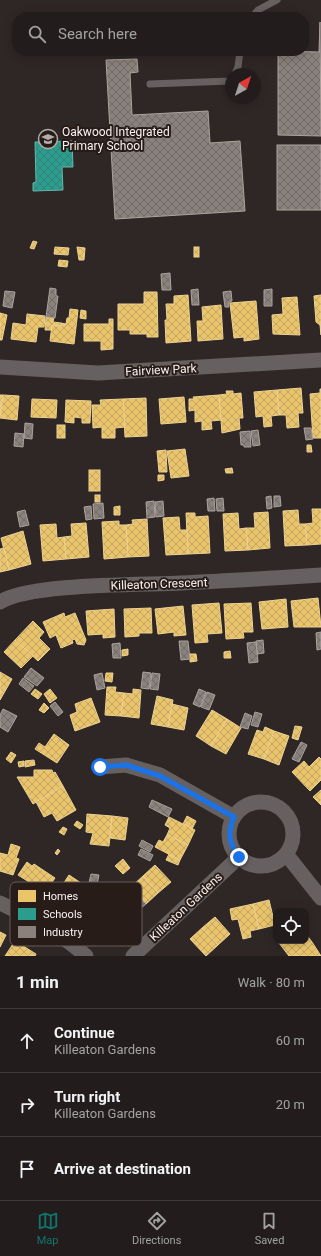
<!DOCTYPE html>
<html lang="en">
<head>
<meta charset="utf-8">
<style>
	body { margin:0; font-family:Roboto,sans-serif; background:#2e2a29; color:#f1f3f6 }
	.controls { position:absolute; right:12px; bottom:12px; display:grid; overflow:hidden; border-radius:8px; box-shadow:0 2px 10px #0003 }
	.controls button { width:36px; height:36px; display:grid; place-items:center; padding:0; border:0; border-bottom:1px solid #3f3b3b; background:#221d1c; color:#f1f3f6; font:20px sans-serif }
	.compass { position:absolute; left:225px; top:68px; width:36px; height:36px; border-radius:50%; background:#221d1c; box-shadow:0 2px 10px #0003; rotate:39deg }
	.stop { position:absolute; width:12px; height:12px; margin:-9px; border:3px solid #1a73e8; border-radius:50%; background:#fff }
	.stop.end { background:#1a73e8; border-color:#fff; box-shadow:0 1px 4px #0008 }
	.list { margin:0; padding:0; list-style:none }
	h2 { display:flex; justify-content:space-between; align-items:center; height:52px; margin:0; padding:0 16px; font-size:17px }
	h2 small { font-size:13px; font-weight:400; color:#a2a2a3 }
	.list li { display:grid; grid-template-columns:26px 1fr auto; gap:12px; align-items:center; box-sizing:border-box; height:64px; padding:0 16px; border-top:1px solid #3f3b3b }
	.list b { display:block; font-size:15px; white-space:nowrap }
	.list p { margin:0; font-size:13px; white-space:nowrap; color:#a2a2a3 }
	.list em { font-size:13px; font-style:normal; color:#a2a2a3 }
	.icon { flex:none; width:22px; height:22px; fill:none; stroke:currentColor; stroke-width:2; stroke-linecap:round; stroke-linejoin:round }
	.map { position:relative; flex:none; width:321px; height:956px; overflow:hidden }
	.search { position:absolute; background:#221d1c; box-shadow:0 2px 10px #0003; left:12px; right:12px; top:12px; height:44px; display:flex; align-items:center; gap:10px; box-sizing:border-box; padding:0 14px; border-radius:16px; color:#a2a2a3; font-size:15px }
	.sheet { height:244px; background:#221d1c }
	nav { display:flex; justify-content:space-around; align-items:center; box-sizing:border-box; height:56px; border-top:1px solid #3f3b3b; background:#221d1c; font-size:11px; color:#a2a2a3 }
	nav a { display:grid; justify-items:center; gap:2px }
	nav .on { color:#0f766e }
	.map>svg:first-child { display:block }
</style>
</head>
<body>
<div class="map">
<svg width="321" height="956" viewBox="0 0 321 956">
	<defs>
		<pattern id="homes-cross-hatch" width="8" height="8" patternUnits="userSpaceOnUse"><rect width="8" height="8" fill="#e9c46a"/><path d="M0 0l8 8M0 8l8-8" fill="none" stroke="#c2a562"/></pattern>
		<pattern id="schools-cross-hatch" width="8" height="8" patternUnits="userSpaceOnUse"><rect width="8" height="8" fill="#2a9d8f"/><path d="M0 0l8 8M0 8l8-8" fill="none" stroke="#368076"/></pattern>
		<pattern id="industry-cross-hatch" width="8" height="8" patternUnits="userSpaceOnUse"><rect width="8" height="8" fill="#8a817c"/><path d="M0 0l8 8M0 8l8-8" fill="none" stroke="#716b67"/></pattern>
	</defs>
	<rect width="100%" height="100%" fill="#2e2726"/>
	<!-- homes -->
	<g fill="url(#homes-cross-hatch)" stroke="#eed292">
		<polygon points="33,241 37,242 34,249 30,248"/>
		<polygon points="55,247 69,248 68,255 54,254"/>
		<polygon points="77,247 85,248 84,260 79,260"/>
		<rect x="194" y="247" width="5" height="10"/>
		<polygon points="59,260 68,261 67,267 58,266"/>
		<polygon points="144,292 157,292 158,337 147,337 147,334 130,334 130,330 118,330 118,304 144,304"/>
		<polygon points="188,295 191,341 166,343 165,320 167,320 166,304 174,304 174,296"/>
		<polygon points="321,295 321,335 320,325 316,322 314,296"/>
		<polygon points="297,297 300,335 273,334 272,315 283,314 282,298"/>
		<polygon points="256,301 259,339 244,341 244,337 234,338 230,303"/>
		<polygon points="221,305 223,339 198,341 197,321 203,321 202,307"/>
		<polygon points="70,309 78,310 74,344 50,341 52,325 61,326 61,323 66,324 67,318 69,318"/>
		<polygon points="81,310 86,311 86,319 80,318"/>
		<polygon points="0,313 7,315 2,340 0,340"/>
		<polygon points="27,314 45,316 44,327 38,327 36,342 11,339 13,323 26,325"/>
		<polygon points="46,317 54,317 53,322 61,323 61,326 52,325 51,330 45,330"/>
		<polygon points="109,319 113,319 113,349 101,350 101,341 84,341 84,324 109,324"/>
		<polygon points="301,388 303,413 298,413 299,427 287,428 286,415 279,415 277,390"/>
		<polygon points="320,389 321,389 321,438 313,438 310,394 320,393"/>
		<polygon points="277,390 279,415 271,416 272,426 264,427 263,416 256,417 254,392"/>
		<polygon points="226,391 233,391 233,394 241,393 243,418 239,418 240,429 222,433 219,395 227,394"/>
		<polygon points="0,395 3,395 0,418"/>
		<polygon points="3,395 19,396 17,420 0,418"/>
		<polygon points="219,395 221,420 211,421 212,429 202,430 202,421 195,422 195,410 189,411 189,399 194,399 193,397"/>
		<polygon points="184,397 186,422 161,424 159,399"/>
		<polygon points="146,398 147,436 125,437 123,399"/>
		<polygon points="32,399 57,400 56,418 31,417"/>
		<polygon points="123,399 125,427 115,428 115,438 102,438 102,427 93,428 92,405 101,405 100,400"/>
		<polygon points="66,400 91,401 90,423 82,423 82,418 74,417 74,423 65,422"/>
		<rect x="57" y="425" width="8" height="13"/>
		<polygon points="307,445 311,445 312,452 307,452"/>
		<polygon points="185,449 189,476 171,478 167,451"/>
		<polygon points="166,450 167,472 159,472 157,451"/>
		<polygon points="232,468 233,473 226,473 225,469"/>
		<rect x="89" y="470" width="11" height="21"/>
		<polygon points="158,475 164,475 164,480 158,481"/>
		<rect x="95" y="495" width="5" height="7"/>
		<polygon points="120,506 120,515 114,515 114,507"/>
		<polygon points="312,509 321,509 321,544 307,545 305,524 313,523"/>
		<polygon points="298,510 299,524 305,524 307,545 285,546 283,511"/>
		<polygon points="268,512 270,548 248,550 246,528 255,528 254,513"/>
		<polygon points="186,513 195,513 195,517 208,516 210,553 188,554"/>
		<polygon points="238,513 239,529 246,528 248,550 225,551 223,514"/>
		<polygon points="179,517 180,530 187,530 188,554 166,555 163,518"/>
		<polygon points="147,519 149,556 128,557 126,525 133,524 132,520"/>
		<polygon points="119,521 119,525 126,525 128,557 104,559 102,522"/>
		<polygon points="86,523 89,557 66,559 64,537 72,536 71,524"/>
		<polygon points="56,524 57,538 64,537 66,559 43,561 40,525"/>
		<polygon points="23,531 31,564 9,570 1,538"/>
		<polygon points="4,548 9,570 0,572 0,549"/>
		<polygon points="318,598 321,627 294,627 291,601"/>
		<polygon points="286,599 288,627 262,629 259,602"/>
		<polygon points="219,603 222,633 207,634 208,642 195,643 192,605"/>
		<polygon points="251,603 253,632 243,632 244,638 226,639 224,604"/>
		<polygon points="183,606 186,635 174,636 174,632 158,634 155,609"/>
		<polygon points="151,608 152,633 139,633 139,636 125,637 124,609"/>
		<polygon points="114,609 115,637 103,638 103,634 88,635 86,611"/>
		<polygon points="64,613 65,617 75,613 86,640 84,645 77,644 75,639 72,640 73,643 61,648 56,635 50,638 43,622"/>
		<polygon points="33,621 44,632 39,638 50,649 38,661 15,640"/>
		<polygon points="15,640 33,656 21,668 4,652"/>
		<polygon points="128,649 128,655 122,656 122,650"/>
		<polygon points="230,651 231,658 224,658 224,652"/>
		<polygon points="190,654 196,654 197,661 190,662"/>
		<polygon points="0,672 12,679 4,693 0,691"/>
		<polygon points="106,673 113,673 112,682 105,681"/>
		<polygon points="107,687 116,687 115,692 124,693 121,716 105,715"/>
		<polygon points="35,689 42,694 38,699 31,694"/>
		<polygon points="50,689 57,698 50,703 44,694"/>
		<polygon points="133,689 141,690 139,718 121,716 124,693 133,694"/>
		<polygon points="0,691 4,693 0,700"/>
		<polygon points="157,696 173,700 168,727 151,724"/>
		<polygon points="91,698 100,722 75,731 70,715 77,712 75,704"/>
		<polygon points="44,703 49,708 44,713 39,710"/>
		<polygon points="172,704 188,708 184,730 168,727"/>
		<polygon points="212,710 227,719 211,746 196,736"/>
		<polygon points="227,719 241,728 226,754 211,746"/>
		<polygon points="295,726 302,727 298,740 292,738"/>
		<polygon points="265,727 274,731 264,759 248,754 257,730 263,732"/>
		<polygon points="274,731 289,736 279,765 264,759"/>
		<polygon points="54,734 69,745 57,763 35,749 39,743 45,747"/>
		<polygon points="11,752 16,755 11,763 6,759"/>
		<polygon points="319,757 321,759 321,780 310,791 292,772 304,761 309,767"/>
		<polygon points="34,760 35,765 25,767 25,761"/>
		<polygon points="24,761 24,766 19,767 18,762"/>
		<polygon points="34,770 52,770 53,773 55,772 63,786 33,804 17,777 34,777"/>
		<polygon points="63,786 76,810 57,821 52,813 44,817 36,802"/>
		<polygon points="321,790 321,805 313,797"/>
		<polygon points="87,814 112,816 109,846 90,844 93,833 86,832"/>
		<polygon points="112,816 128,818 125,840 110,838"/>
		<polygon points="187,816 196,821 192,829 183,824"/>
		<polygon points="169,817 195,830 188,845 167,835 170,828 165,825"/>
		<polygon points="77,821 83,825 80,829 74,825"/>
		<polygon points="63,827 67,829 64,835 59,832"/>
		<polygon points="167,835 188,845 180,860 155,847 159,840 163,842"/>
		<polygon points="11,844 20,847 16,858 19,859 13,875 0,871 0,853 8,855"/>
		<polygon points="58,849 60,851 57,855 55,853"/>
		<polygon points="169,854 180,860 178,865 166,860"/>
		<polygon points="123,859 130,868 123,874 115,866"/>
		<polygon points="27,862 32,866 34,864 55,878 45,892 18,875"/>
		<polygon points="155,865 171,882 158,893 143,876"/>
		<polygon points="69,875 81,883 79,886 84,889 80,894 84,897 75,911 54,898"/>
		<polygon points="143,876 158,893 146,904 131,887"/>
		<polygon points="269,900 275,925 259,929 253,904"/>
		<polygon points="253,904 259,929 250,931 251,937 243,939 238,919 232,920 230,909"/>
		<polygon points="215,917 230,934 218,945 202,928"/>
		<polygon points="202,928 218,945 206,956 190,939"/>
		<polygon points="0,932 6,935 0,947"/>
		<polygon points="306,934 312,942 293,956 289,956 279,943 282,941 306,941"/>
		<polygon points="15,941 36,954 35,956 5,956"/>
		<polygon points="312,942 321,956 293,956"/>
	</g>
	<!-- schools -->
	<polygon fill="url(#schools-cross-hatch)" stroke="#68b6ac" points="72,141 73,167 62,167 63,190 33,191 33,183 36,182 35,142"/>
	<!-- industry -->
	<g fill="url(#industry-cross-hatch)" stroke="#aca39e">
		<polygon points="320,22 321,136 278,135 278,51 319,52"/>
		<polygon points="137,59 138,72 130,73 132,115 208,111 210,143 240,141 245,211 115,219 106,60"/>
		<rect x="277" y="145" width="44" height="65"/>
		<polygon points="170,273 171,290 162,290 161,274"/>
		<polygon points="50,288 56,289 56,296 58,296 55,318 46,317"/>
		<polygon points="198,289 199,305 192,305 191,290"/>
		<polygon points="272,289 272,306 264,306 264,290"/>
		<polygon points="5,291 15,292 12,308 3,306"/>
		<polygon points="231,291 232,301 229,302 229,307 225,307 223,292"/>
		<polygon points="25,423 33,424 32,439 24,438"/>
		<polygon points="304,428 311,428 313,439 306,440"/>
		<polygon points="258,430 260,445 253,446 251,431"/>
		<polygon points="250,431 251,447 244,447 244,445 241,445 240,432"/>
		<polygon points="15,433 24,434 23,447 14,446"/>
		<polygon points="271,496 272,508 267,509 266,497"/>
		<polygon points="274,496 280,496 281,506 274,507"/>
		<polygon points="214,498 215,511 208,511 207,499"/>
		<polygon points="223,498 224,511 217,511 216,499"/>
		<polygon points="154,501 155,517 147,518 146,502"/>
		<polygon points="163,501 164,516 156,517 155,502"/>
		<polygon points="103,503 104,518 94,519 93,504"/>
		<polygon points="91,506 92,519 86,520 84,507"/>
		<polygon points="25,510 29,525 20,527 17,512"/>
		<polygon points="321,632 321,649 317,650 316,633"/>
		<polygon points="263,640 264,653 257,654 256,641"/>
		<polygon points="179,641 188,641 190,659 181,660"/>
		<polygon points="256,642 258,662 249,663 247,643"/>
		<polygon points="120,643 121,658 113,658 112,644"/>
		<polygon points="31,668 44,678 37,686 24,677"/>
		<polygon points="143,672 151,673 149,689 141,688"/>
		<polygon points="102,673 105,688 97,690 94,675"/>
		<polygon points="152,673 160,674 158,690 150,689"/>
		<polygon points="23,678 34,686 29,692 19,684"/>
		<polygon points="199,689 206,692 200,707 193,704"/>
		<polygon points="207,692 215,695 209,710 201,707"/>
		<polygon points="55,702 63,712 58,716 50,706"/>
		<polygon points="3,709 17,716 8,732 0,727 0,715"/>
		<polygon points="255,712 262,714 258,727 251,725"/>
		<polygon points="245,713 252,716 248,729 240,727"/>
		<polygon points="301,742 307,745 299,762 292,759"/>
		<polygon points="152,800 172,809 168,817 149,807"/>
		<polygon points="142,840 153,846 150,852 139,846"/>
		<polygon points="141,849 153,855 150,861 138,855"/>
		<polygon points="91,874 99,875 96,889 88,887"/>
		<polygon points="133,890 146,904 141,908 129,893"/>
	</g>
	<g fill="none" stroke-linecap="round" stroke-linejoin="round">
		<!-- service -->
		<g stroke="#666160" stroke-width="7">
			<polyline points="252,17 258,10 277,0"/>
			<polyline points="235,74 238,67 240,51"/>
			<polyline points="150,84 230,81 231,79"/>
		</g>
		<!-- minor -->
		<g stroke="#666160" stroke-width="15">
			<polyline points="0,367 98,373 321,360"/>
			<path d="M 0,602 C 29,583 142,585 181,583 C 228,581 274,578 321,575"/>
			<polyline points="100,767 126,765 160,775 234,817"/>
			<circle cx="261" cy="834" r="32"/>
			<polyline points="286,854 321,898"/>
			<path d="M 0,903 C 31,918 61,933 86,956"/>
			<polyline points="133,956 239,857"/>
		</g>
	</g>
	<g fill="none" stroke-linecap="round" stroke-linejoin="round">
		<!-- route -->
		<path stroke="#1a73e8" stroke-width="5" d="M 100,767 L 126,765 L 160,776 L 234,817 C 227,832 229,844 239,857"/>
	</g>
	<!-- icons -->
	<defs>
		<g id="school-ring" transform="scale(1)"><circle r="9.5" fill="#271c18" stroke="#b3aba9" stroke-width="1.5"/><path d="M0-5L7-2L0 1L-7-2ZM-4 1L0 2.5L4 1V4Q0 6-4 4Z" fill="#b3aba9"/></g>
	</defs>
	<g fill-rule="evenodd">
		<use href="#school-ring" x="48" y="139"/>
	</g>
	<g text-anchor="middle" stroke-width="4" stroke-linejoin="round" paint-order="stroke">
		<!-- poi labels -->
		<g font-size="12" fill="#faf2ef" stroke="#271c18" text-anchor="start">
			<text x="62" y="136">Oakwood Integrated<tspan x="62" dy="14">Primary School</tspan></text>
		</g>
		<!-- street labels -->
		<g font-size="12" fill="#faf2ef" stroke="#271c18">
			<text transform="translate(161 370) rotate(-3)" y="4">Fairview Park</text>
			<text transform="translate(159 584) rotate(-2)" y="4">Killeaton Crescent</text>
			<text transform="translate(186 907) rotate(-43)" y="4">Killeaton Gardens</text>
		</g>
	</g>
	<!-- legend -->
	<rect x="10" y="882" width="132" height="64" rx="6" fill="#271c18" stroke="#665c58" stroke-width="1"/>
	<rect x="18" y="890" width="18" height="12" fill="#e9c46a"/>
	<rect x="18" y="908" width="18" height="12" fill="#2a9d8f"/>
	<rect x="18" y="926" width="18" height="12" fill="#8a817c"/>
	<g font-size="11" fill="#faf2ef">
		<text x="43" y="900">Homes</text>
		<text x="43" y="918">Schools</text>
		<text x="43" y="936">Industry</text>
	</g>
</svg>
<div class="controls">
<button><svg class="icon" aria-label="locate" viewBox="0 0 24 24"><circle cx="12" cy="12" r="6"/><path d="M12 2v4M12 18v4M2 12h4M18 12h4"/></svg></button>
</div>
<svg class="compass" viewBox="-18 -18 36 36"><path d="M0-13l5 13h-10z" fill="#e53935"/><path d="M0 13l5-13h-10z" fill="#a2a2a3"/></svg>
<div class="stop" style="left:100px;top:767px"></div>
<div class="stop end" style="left:239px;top:857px"></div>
<div class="search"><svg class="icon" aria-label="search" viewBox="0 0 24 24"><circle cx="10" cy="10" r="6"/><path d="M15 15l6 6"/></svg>Search here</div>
</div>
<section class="sheet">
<h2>1 min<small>Walk · 80 m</small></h2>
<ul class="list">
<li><svg class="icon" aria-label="ahead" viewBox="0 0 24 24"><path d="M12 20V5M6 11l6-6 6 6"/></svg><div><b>Continue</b><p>Killeaton Gardens</p></div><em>60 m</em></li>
<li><svg class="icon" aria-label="right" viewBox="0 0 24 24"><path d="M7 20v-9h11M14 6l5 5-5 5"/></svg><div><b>Turn right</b><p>Killeaton Gardens</p></div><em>20 m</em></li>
<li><svg class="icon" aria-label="arrive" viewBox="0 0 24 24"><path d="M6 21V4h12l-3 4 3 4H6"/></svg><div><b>Arrive at destination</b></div></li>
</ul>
</section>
<nav>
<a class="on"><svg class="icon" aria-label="map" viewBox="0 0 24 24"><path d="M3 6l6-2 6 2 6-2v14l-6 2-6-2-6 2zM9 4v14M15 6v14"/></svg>Map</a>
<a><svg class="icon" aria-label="directions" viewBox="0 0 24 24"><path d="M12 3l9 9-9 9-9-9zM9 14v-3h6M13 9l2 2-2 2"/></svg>Directions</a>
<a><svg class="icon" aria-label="saved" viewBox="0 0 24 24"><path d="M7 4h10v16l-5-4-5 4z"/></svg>Saved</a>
</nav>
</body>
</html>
